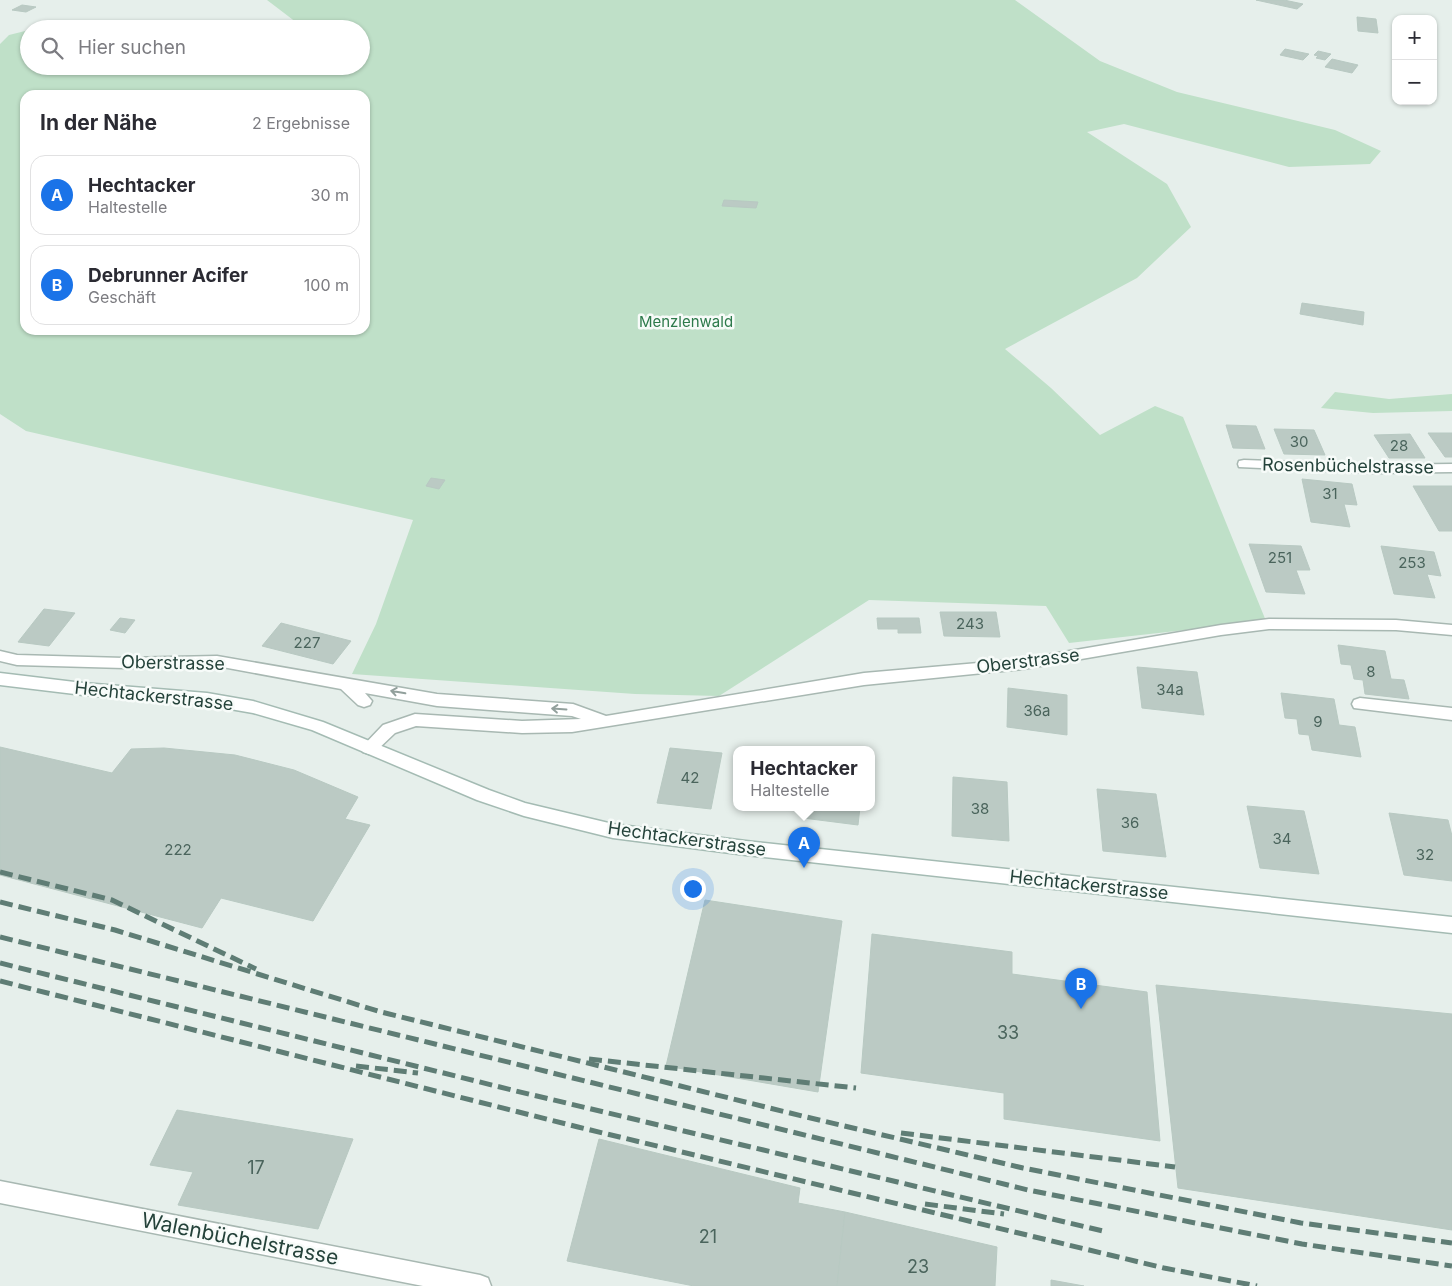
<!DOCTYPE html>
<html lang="de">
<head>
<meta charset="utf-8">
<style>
	body { margin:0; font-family:Inter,sans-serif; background:#f2f2f3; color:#2b2b33 }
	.controls { position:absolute; right:15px; top:15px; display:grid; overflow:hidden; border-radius:10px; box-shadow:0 1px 4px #0004 }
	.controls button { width:45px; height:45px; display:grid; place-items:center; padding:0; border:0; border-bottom:1px solid #e1e1e2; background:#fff; color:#2b2b33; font:25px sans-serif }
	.you { position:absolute; left:692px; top:888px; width:18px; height:18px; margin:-12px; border:4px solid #fff; border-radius:50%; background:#1a73e8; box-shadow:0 0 0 8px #1a73e833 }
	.badge { display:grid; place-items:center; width:32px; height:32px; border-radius:50%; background:#1a73e8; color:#fff; font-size:16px; font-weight:700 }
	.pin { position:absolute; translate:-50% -41px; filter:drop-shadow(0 1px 2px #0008) }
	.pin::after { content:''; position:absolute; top:26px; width:18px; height:15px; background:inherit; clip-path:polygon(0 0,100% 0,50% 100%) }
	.popup { position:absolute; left:733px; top:746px; width:142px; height:65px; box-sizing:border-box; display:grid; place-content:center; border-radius:10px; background:#fff; filter:drop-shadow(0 1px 4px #0005); font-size:16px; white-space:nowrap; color:#7c7c81 }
	.popup b { font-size:19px; color:#2b2b33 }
	.popup::after { content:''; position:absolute; left:50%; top:100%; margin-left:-10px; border:10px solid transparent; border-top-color:#fff }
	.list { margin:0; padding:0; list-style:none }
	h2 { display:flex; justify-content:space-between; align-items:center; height:65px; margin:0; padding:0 20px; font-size:21px }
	h2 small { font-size:16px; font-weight:400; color:#7c7c81 }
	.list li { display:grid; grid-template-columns:32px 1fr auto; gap:15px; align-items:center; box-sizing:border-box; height:80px; margin:0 10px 10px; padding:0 10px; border:1px solid #e1e1e2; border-radius:15px }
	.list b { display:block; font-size:19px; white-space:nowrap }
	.list p { margin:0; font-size:16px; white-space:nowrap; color:#7c7c81 }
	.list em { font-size:16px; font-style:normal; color:#7c7c81 }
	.icon { flex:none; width:28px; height:28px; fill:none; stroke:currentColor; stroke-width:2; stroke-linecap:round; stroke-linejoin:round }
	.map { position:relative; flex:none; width:1452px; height:1286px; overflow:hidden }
	.search { position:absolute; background:#fff; box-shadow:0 1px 4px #0004; left:20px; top:20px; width:350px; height:55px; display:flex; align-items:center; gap:12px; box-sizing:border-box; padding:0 18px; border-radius:28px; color:#7c7c81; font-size:19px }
	.panel { position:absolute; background:#fff; box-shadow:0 1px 4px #0004; left:20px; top:90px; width:350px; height:245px; border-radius:15px }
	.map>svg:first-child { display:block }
</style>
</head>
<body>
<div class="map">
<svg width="1452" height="1286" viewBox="0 0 1452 1286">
	<rect width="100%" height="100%" fill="#e6efeb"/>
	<!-- green -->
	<g fill="#bfe0c8" fill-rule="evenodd">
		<path d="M 267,0 L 1015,0 L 1100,61 L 1177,92 L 1335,130 L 1381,151 L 1370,164 L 1289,167 L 1124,124 L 1087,132 L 1167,184 L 1191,227 L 1137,278 L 1005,349 L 1051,388 L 1100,435 L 1155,406 L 1183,417 L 1266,621 L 1069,643 L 1046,606 L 869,600 L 719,696 L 635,694 L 352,674 L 376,624 L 413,520 L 26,431 L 0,414 L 0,44 L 9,35 L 29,30 L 29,66 L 361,66 L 361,29 L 305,29 ZM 25,95 L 365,95 L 365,330 L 25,330 Z"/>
		<polygon points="1335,392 1389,399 1452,394 1452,411 1373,413 1321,408"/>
	</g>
	<!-- building -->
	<g fill="#bbcac4" stroke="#b8c9c2">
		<polygon points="1256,0 1284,0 1303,4 1297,9"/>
		<polygon points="22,5 36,7 26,12 12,10"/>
		<polygon points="1357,17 1376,19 1378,33 1358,31"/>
		<polygon points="1285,49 1309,54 1303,60 1280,55"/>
		<polygon points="1318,51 1331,54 1325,60 1316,58 1318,56 1314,55"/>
		<polygon points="1332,59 1358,65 1352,73 1325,67"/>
		<polygon points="724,200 758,202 756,208 722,206"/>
		<polygon points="1302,303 1364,312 1363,325 1300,314"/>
		<polygon points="1226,425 1256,426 1265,449 1233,448"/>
		<polygon points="1274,429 1314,430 1325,455 1284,454"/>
		<polygon points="1428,433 1452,433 1452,457 1445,457"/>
		<polygon points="1410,434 1425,458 1389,458 1374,435"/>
		<polygon points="431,478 445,480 439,489 426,486"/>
		<polygon points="1302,479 1352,484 1357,505 1344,504 1350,527 1311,522"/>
		<polygon points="1413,486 1452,486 1452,531 1439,531"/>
		<polygon points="1249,544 1301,546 1310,570 1296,570 1305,594 1266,592"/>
		<polygon points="1381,546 1434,552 1441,576 1427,574 1435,598 1394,594"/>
		<polygon points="44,609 75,613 49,646 18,642"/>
		<polygon points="940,612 996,612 1000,637 944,636"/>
		<polygon points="120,618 135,620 125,633 110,630"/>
		<polygon points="877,618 919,618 921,633 898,633 898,629 878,629"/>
		<polygon points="281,623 351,641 333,664 262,646"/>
		<polygon points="1338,645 1385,651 1391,679 1404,680 1409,699 1365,694 1363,680 1354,679 1351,665 1341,664"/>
		<polygon points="1137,667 1197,672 1204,715 1142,708"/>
		<polygon points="1008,688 1067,695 1067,735 1007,727"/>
		<polygon points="1281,693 1334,699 1339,725 1355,727 1361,757 1312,750 1309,735 1299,734 1297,719 1285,718"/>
		<polygon points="0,747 112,773 131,749 164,748 235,755 294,770 358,797 345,819 370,825 313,921 221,898 202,928 0,875"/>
		<polygon points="670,748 722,753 711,809 657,803"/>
		<polygon points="953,777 1007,782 1009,841 952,836"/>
		<polygon points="1097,789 1156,794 1166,857 1103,851"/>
		<polygon points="1247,806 1304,811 1319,874 1260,868"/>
		<polygon points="804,807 860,807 858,825 803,818"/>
		<polygon points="1389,813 1448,820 1452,836 1452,881 1404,875"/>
		<polygon points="705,900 842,921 818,1092 666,1066"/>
		<polygon points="872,934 1012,952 1012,974 1147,992 1160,1141 1004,1119 1004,1093 861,1073"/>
		<polygon points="1156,985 1452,1014 1452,1230 1178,1188"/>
		<polygon points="177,1110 353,1139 318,1229 178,1205 193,1172 150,1165"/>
		<polygon points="599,1139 800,1188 798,1203 845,1212 837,1286 694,1286 567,1261"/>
		<polygon points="845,1212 997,1247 995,1286 837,1286"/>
		<polygon points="1051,1280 1084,1286 1051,1286"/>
	</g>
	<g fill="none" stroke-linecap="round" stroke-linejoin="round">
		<!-- street casing -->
		<g stroke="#a8b8b2" stroke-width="3">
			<g id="street">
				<polygon points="1244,460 1375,465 1452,464 1452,472 1375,473 1239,467 1238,464 1239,461"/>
				<polygon points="1269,619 1396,620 1452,625 1452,635 1396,630 1269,629 1221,635 1023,669 864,685 572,732 522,733 416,726 395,733 375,752 369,754 363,752 361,748 383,725 415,714 522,721 581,719 572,716 437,706 365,693 372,701 370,705 364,707 358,705 341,689 217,666 124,668 17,665 0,661 0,651 17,655 124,658 217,656 437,694 573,704 606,716 864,673 1023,659 1221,625"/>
				<polygon points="1360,698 1452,708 1452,720 1354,708 1352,704 1354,700"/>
				<polygon points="0,1181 480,1275 488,1278 491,1286 423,1286 0,1203"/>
			</g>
		</g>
		<!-- secondary casing -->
		<g stroke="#a4bbb3" stroke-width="3">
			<polygon id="secondary" points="0,673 83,683 207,693 253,701 323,722 489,790 525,803 613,824 746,841 1452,917 1452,933 746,855 613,838 524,816 477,800 312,730 253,713 207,705 83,695 0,685"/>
		</g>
		<!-- street -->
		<use href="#street" fill="#fff" fill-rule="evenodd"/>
		<!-- secondary -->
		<use href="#secondary" fill="#fff" fill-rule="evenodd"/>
		<!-- rail -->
		<g stroke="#5f7d75" stroke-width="5" stroke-dasharray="13 6" stroke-linecap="butt">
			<polyline points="0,872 112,900 256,969"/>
			<polyline points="0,902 115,930 381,1012 802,1116 1023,1168 1301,1223 1452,1243"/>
			<polyline points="0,937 1028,1190 1302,1244 1452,1266"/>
			<polyline points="0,963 516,1091 1107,1232"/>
			<polyline points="0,981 578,1127 1164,1268 1257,1286"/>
			<polyline points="589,1059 856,1088"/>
			<polyline points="356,1066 418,1073"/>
			<polyline points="901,1133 1175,1167"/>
			<polyline points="925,1204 1004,1214"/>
		</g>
	</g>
	<!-- one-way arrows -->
	<defs><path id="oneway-shaft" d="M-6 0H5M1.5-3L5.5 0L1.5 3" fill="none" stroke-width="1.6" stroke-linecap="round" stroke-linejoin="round" transform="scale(1.25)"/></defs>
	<g stroke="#92a09c">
		<use href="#oneway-shaft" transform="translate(398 692) rotate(-170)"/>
		<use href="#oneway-shaft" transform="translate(559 709) rotate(-176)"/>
	</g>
	<g text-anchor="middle" stroke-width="5" stroke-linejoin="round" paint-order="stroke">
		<!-- far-park labels -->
		<g font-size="15" fill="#2d7a4b" stroke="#f7fbf9">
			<text x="686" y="327">Menzlenwald</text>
		</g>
		<!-- number labels -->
		<g font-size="15" fill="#4a645c">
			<text x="1299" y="447">30</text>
			<text x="1399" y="451">28</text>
			<text x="1330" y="499">31</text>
			<text x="1280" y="563">251</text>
			<text x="1412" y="568">253</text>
			<text x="970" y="629">243</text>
			<text x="307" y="648">227</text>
			<text x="1371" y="677">8</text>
			<text x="1170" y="695">34a</text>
			<text x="1037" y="716">36a</text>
			<text x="1318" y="727">9</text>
			<text x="690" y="783">42</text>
			<text x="980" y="814">38</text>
			<text x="1130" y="828">36</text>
			<text x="1282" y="844">34</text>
			<text x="178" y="855">222</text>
			<text x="1425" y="860">32</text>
		</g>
		<!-- street labels -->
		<g font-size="18" fill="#24423a" stroke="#f7fbf9">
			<text transform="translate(1348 466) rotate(1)" y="6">Rosenbüchelstrasse</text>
			<text transform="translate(1028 661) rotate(-7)" y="6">Oberstrasse</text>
			<text transform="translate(173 663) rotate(1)" y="6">Oberstrasse</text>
			<text transform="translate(154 696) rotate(6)" y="6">Hechtackerstrasse</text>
			<text transform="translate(687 839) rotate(8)" y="6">Hechtackerstrasse</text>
			<text transform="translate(1089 885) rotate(6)" y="6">Hechtackerstrasse</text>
		</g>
		<!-- near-number labels -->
		<g font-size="18" fill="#4a645c">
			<text x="1008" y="1039">33</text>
			<text x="256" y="1174">17</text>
			<text x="708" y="1243">21</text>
			<text x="918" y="1273">23</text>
		</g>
		<!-- near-street labels -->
		<g font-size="21" fill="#24423a" stroke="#f7fbf9">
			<text transform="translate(240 1239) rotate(11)" y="7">Walenbüchelstrasse</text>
		</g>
	</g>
</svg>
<div class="controls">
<button>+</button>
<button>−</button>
</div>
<div class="you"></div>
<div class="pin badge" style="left:804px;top:868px">A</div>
<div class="popup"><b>Hechtacker</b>Haltestelle</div>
<div class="pin badge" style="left:1081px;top:1009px">B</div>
<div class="search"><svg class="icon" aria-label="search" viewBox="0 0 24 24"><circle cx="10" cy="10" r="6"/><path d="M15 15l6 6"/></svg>Hier suchen</div>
<section class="panel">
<h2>In der Nähe<small>2 Ergebnisse</small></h2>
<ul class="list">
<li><span class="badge">A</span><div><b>Hechtacker</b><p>Haltestelle</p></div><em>30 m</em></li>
<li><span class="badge">B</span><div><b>Debrunner Acifer</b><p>Geschäft</p></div><em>100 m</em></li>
</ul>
</section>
</div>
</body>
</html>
